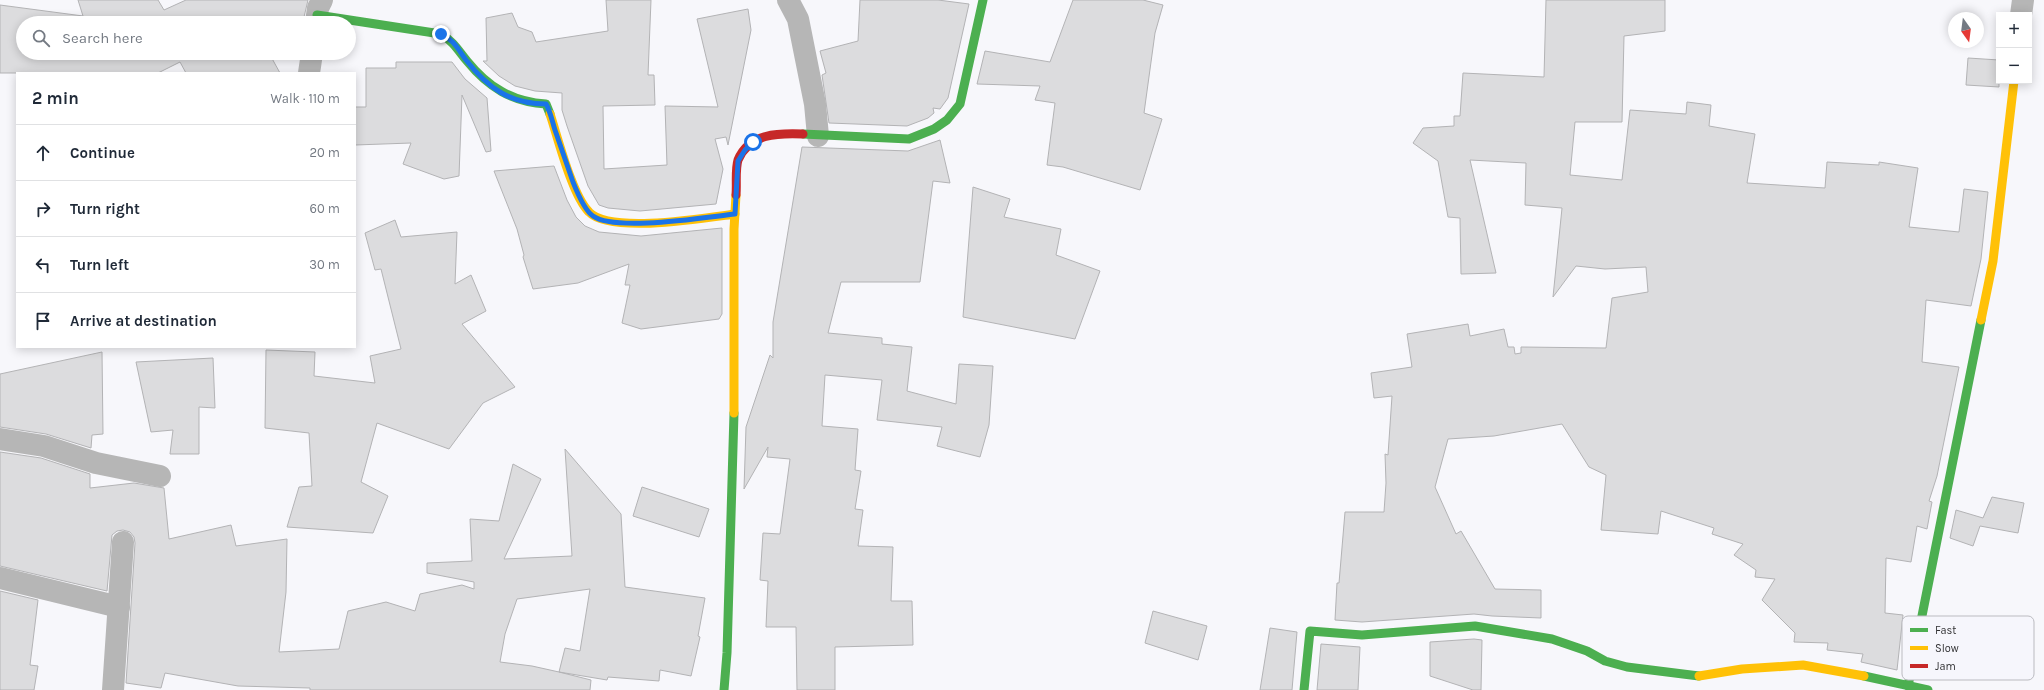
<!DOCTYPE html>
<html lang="en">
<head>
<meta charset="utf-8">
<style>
	body { margin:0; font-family:Karla,sans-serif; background:#f2f2f3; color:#1f2937 }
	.controls { position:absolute; right:12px; top:12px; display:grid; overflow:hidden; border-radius:0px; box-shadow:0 2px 10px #0003 }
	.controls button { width:36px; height:36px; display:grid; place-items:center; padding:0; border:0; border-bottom:1px solid #e0e1e3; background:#fff; color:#1f2937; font:20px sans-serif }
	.compass { position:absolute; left:1948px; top:12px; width:36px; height:36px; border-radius:50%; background:#fff; box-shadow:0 2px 10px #0003; rotate:166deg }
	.stop { position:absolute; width:12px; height:12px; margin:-9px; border:3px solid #1a73e8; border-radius:50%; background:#fff }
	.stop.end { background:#1a73e8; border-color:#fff; box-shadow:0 1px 4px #0008 }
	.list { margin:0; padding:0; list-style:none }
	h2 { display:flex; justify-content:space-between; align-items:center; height:52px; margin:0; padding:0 16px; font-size:17px }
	h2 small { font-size:13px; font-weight:400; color:#747a83 }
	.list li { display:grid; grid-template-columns:26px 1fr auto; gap:12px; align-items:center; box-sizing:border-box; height:56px; padding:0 16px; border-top:1px solid #e0e1e3 }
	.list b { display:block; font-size:15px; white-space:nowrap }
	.list em { font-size:13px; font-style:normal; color:#747a83 }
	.icon { flex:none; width:22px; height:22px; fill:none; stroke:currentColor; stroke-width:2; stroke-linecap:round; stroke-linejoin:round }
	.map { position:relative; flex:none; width:2044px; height:690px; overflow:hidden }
	.search { position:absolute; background:#fff; box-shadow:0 2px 10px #0003; left:16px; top:16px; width:340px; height:44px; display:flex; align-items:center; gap:10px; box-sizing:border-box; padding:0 14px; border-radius:22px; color:#747a83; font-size:15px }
	.panel { position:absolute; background:#fff; box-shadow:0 2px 10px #0003; left:16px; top:72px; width:340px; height:276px; border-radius:0px }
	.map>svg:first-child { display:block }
</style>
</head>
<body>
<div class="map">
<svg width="2044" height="690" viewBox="0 0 2044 690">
	<rect width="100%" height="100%" fill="#f7f7fb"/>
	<!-- building -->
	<g fill="#dcdcde" stroke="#b3b3b5" fill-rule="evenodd">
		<polygon points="78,0 158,0 164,10 186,0 308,0 304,17 262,23 23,23 23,53 269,53 280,73 186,73 180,62 158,73 0,73 0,5 83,16"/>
		<polygon points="606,0 651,0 648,75 654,75 655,105 603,106 604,169 667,165 665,106 718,107 697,19 748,9 751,30 728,145 726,137 715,139 723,169 716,204 640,211 608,208 599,205 588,186 567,126 562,110 562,93 535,91 515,86 499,76 483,61 487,61 486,18 512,13 518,27 532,32 536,42 608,31"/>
		<polygon points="860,0 938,0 969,4 948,98 940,109 933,108 934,113 928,118 907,126 829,123 822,75 826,73 820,51 858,41"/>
		<polygon points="1073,0 1143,0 1163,5 1155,33 1144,113 1162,119 1140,190 1063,167 1047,165 1055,103 1035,100 1040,86 977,84 985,51 1050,62"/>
		<polygon points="1546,0 1665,0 1665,31 1624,36 1622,122 1575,122 1570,175 1622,180 1630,110 1686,114 1687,102 1711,105 1709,126 1755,134 1747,183 1825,188 1827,162 1879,165 1879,162 1918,168 1909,227 1959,232 1964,189 1988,192 1981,259 1971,306 1926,300 1922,362 1959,367 1937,476 1929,501 1932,502 1927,529 1917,526 1911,562 1886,558 1885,613 1903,615 1897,670 1861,662 1863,654 1827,650 1828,643 1794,642 1795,633 1762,600 1775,579 1755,577 1756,570 1734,555 1743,544 1712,534 1714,528 1661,511 1658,534 1601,530 1606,475 1589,467 1562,424 1494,436 1448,439 1435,487 1456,534 1461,531 1495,589 1541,590 1541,618 1492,616 1474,614 1362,622 1335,620 1337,583 1339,583 1345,512 1384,512 1386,483 1385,454 1388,455 1392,396 1374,398 1371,373 1412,367 1407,334 1468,324 1470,336 1504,329 1508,347 1514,347 1515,354 1521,353 1521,347 1606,348 1612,298 1648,292 1646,267 1605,269 1576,266 1553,297 1562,208 1525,205 1526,163 1470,160 1496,273 1461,274 1460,218 1448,217 1438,161 1413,143 1423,128 1454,126 1454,116 1460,116 1463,73 1544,77"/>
		<polygon points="1968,58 1999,60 1999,87 1966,85"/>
		<polygon points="396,62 452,62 465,79 487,98 491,151 486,152 462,95 459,176 444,179 403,164 411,143 355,145 355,107 366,107 366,68 396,68"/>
		<polygon points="940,140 950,183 933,181 920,282 841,282 828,333 882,338 882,344 912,347 907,391 956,404 959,364 993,366 989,425 980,457 937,446 942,427 877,420 882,380 825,375 822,426 858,429 855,470 861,471 855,509 863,510 858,546 893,547 891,601 912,601 913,645 835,647 835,690 797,690 796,627 766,627 768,581 760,580 763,533 780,534 790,459 767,457 768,447 744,489 746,427 770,355 773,358 773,322 802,147 908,151"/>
		<polygon points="554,166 567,200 576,217 585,226 599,232 641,236 722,228 722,314 719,319 641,329 622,323 630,285 625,285 629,264 578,283 533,289 523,257 524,255 517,229 494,171"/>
		<polygon points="973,187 1010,199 1004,217 1061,229 1056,255 1100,271 1075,339 963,317"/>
		<polygon points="395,220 401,237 457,232 455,284 471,275 486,311 462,324 515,387 483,403 449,449 377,423 361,482 388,496 373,533 287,527 299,487 312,486 309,433 265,428 266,350 315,352 314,376 375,383 370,356 401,349 381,269 375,270 365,233"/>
		<polygon points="102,352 103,434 92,435 91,448 46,434 0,427 0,374"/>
		<polygon points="213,358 215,408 199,407 199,454 170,454 173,430 151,432 136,362"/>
		<path d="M 565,449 L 621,514 L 625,587 L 705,598 L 698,636 L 700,637 L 691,676 L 660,670 L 659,681 L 608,677 L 607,680 L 559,672 L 591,680 L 590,690 L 310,690 L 310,688 L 238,686 L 165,673 L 161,688 L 126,683 L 135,543 L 134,537 L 130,532 L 123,530 L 117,531 L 112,535 L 107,591 L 0,566 L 0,452 L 41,458 L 90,474 L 90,488 L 134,483 L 164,488 L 169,539 L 231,525 L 236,546 L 287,539 L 286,592 L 279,652 L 339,649 L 348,611 L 386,602 L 415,611 L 420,594 L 462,585 L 474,589 L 474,582 L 427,573 L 427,563 L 472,561 L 470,519 L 499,521 L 513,464 L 541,479 L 504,559 L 572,556 ZM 590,589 L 580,651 L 565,648 L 559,672 L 532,666 L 500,662 L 505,634 L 517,599 Z"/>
		<polygon points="642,487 709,509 699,537 633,516"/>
		<polygon points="1992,497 2024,503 2018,533 1980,526 1973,546 1950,538 1956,510 1983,518"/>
		<polygon points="0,591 38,600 30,665 38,666 34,690 0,690"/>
		<polygon points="1153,611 1207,626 1198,660 1145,643"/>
		<polygon points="1270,628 1297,632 1292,690 1260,690"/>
		<polygon points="1474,639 1482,640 1481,690 1473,690 1430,676 1430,642"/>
		<polygon points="1321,644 1360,647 1358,690 1317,690"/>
	</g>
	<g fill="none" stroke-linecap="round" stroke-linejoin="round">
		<!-- street -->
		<g stroke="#b6b6b6" stroke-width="22">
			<polyline points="788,0 798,19 815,104 818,136"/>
			<polyline points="2021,15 2023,0"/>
			<polyline points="316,23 318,8 322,0"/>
			<polyline points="309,73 312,53"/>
			<polyline points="0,439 44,446 96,463 160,476"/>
			<polyline points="0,578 119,607"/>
			<polyline points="113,690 123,542"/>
		</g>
		<!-- fast -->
		<g stroke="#4caf50" stroke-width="9">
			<path d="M 317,15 L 441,34 C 453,41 458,50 467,61 C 488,87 512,102 546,104 L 550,114"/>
			<polyline points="803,134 909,139 934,129 947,120 960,104 983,0"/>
			<polyline points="1864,676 1928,690"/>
			<polyline points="1908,686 1981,320"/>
			<polyline points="724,690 727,653 734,413"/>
			<polyline points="1304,690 1310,631 1362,635 1475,626 1552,639 1587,651 1605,661 1627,667 1699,676"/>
		</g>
		<!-- slow -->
		<g stroke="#ffc107" stroke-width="9">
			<path d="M 550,114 C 558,138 572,195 589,212 C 610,234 705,218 735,214"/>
			<polyline points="1981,320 1993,261 2014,81"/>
			<polyline points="734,413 734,229 736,195"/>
			<polyline points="1699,676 1742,669 1803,665 1864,676"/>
		</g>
		<!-- jam -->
		<path stroke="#c62828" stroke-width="9" d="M 736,195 C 737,185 735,170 738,160 C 749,133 779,133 803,134"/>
	</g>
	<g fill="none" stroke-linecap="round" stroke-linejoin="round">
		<!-- route -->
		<path stroke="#1a73e8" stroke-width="5" d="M 441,34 C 455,41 457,48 466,60 C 488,88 510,104 546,104 C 551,113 552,121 555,130 C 561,147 567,165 573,182 C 577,192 584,210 593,216 C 615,232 706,217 735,214 L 738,161 L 745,150 L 753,142"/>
	</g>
	<!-- legend -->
	<rect x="1902" y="616" width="132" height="64" rx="6" fill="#f6f6fc" stroke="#bbbbc0" stroke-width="1"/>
	<rect x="1910" y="628" width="18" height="4" fill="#4caf50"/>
	<rect x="1910" y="646" width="18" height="4" fill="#ffc107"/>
	<rect x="1910" y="664" width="18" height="4" fill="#c62828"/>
	<g font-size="11" fill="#313133">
		<text x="1935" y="634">Fast</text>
		<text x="1935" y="652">Slow</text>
		<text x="1935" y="670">Jam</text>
	</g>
</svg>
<div class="controls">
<button>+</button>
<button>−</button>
</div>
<svg class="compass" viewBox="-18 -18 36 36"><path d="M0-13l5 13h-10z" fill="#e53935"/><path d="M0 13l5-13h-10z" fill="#747a83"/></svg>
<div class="stop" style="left:753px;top:142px"></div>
<div class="stop end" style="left:441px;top:34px"></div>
<div class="search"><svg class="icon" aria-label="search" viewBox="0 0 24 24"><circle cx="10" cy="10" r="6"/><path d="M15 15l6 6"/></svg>Search here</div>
<section class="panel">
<h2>2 min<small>Walk · 110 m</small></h2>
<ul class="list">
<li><svg class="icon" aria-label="ahead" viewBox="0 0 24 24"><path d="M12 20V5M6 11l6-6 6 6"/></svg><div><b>Continue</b></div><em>20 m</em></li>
<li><svg class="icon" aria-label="right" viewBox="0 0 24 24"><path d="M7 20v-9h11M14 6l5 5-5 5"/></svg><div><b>Turn right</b></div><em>60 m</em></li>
<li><svg class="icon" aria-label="left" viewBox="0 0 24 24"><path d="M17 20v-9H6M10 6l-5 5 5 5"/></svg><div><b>Turn left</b></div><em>30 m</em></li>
<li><svg class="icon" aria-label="arrive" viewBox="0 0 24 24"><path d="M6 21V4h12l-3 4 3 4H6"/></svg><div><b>Arrive at destination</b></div></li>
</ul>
</section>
</div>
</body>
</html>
